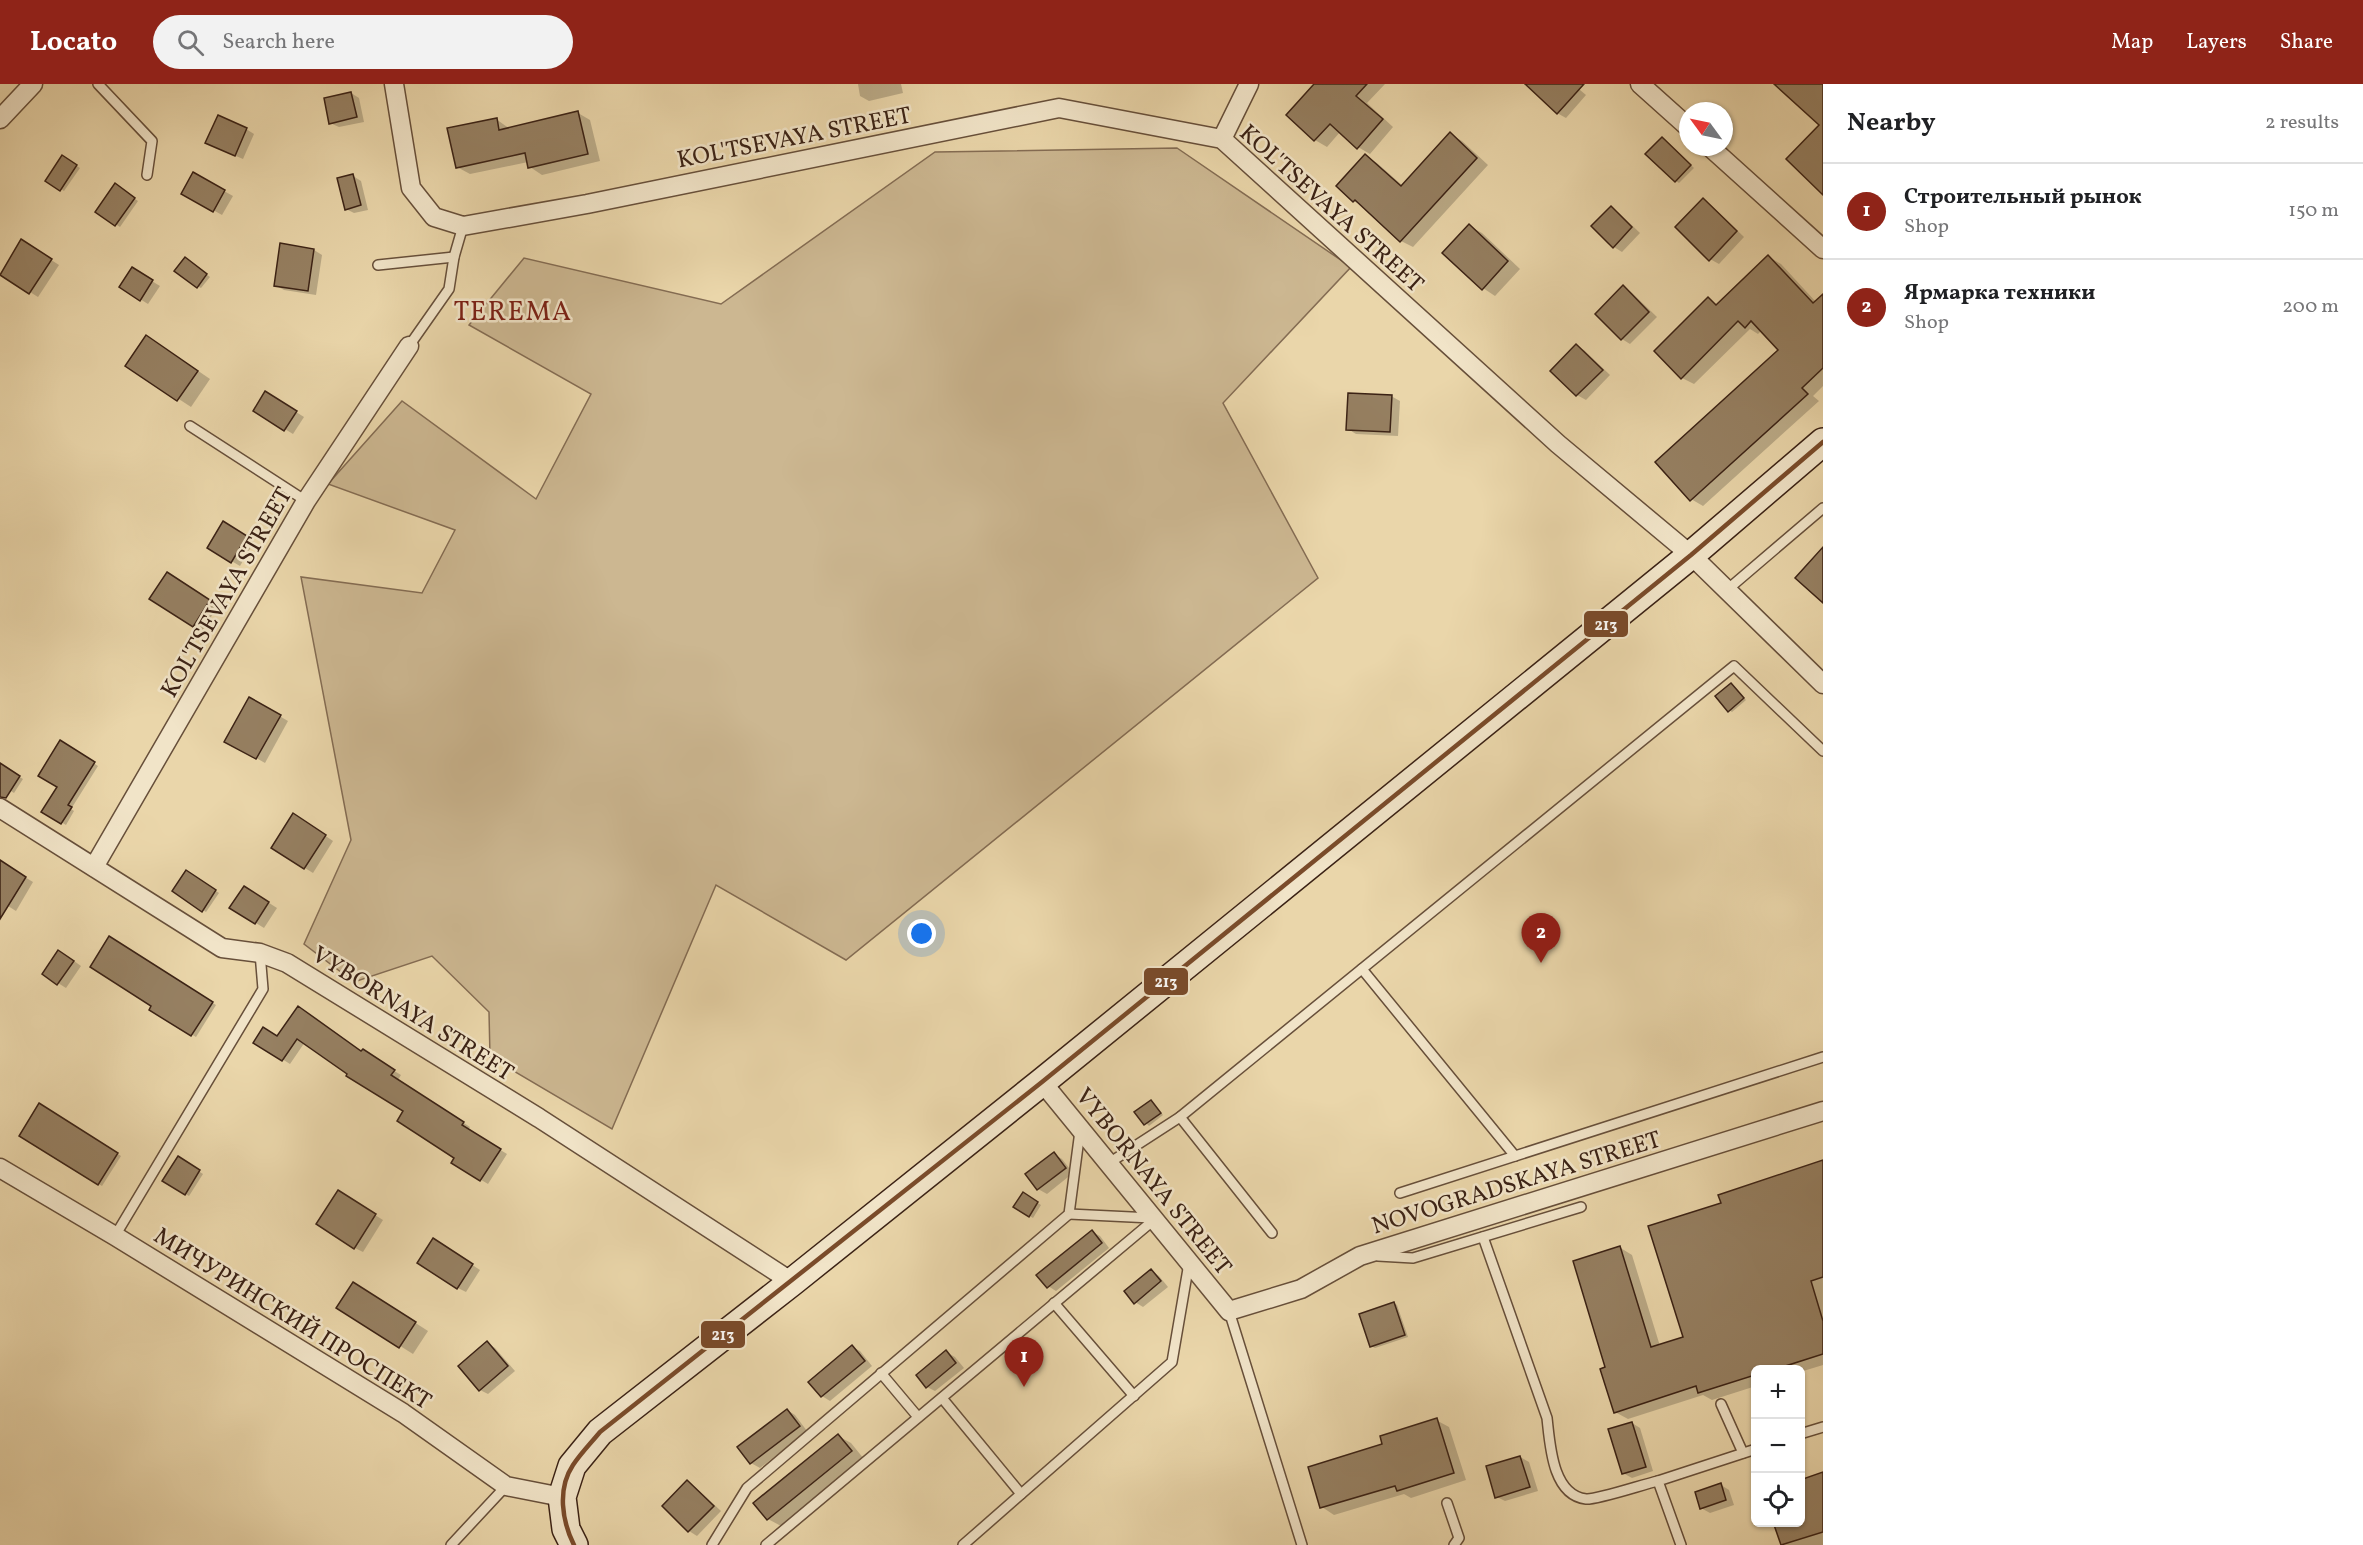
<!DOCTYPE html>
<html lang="en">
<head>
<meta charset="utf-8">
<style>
	body { margin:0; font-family:Vollkorn,serif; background:#f2f2f2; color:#202124 }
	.controls { position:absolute; right:18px; bottom:18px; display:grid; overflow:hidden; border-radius:9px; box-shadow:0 2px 4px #0004 }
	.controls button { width:54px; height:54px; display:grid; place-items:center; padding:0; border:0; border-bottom:2px solid #e0e0e0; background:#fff; color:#202124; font:30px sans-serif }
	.compass { position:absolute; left:1679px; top:18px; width:54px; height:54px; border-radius:50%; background:#fff; box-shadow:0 2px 4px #0004; rotate:303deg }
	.you { position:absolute; left:922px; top:850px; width:21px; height:21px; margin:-15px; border:4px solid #fff; border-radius:50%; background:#1a73e8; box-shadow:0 0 0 9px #1a73e833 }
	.badge { display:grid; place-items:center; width:39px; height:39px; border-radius:50%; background:#8f2418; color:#fff; font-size:20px; font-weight:700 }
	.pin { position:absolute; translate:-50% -50px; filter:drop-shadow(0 2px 3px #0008) }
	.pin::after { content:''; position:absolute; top:32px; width:21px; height:18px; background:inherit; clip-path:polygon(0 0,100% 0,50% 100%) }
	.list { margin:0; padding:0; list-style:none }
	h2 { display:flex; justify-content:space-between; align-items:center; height:78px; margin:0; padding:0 24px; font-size:26px }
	h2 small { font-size:20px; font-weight:400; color:#757577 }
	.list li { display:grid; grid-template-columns:39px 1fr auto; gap:18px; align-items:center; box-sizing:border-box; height:96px; padding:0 24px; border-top:2px solid #e0e0e0 }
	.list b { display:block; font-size:22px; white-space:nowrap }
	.list p { margin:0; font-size:20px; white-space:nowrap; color:#757577 }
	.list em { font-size:20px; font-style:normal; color:#757577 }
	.icon { flex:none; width:33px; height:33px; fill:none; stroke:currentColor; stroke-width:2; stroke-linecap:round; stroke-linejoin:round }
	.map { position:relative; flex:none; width:1823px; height:1461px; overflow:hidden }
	header { display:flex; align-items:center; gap:36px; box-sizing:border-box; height:84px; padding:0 30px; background:#8f2418; color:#fff }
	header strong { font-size:28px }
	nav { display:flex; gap:33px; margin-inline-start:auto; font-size:21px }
	.search { width:420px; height:54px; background:#f2f2f2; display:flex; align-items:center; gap:15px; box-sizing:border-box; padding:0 21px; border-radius:33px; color:#757577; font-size:22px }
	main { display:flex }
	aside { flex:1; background:#fff }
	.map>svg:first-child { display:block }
</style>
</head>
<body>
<header>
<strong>Locato</strong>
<div class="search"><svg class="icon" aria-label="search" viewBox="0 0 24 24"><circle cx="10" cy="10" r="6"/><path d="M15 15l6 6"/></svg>Search here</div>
<nav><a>Map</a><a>Layers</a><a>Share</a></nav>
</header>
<main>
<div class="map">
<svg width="1823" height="1461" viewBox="0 0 1823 1461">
	<rect width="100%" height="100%" fill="#ead6aa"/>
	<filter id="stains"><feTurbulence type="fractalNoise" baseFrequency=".00333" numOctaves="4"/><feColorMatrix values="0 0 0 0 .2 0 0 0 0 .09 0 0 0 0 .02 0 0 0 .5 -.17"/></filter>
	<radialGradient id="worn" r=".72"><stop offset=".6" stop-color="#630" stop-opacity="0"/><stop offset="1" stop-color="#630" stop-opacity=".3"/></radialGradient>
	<!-- green -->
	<polygon fill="#ccb791" stroke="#846c53" stroke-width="1.5" points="1177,64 1351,183 1223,319 1318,494 846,876 716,801 612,1045 490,973 489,928 432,872 354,898 304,860 351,756 301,493 422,509 455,446 328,400 402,317 536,415 591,310 469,241 524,174 721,220 935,68"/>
	<!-- shadow -->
	<g fill="#0003">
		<polygon points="858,0 901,0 903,9 869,17 860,12"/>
		<polygon points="1316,0 1385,0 1367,19 1393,43 1370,70 1358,63 1340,48 1327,63 1315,56"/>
		<polygon points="1526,0 1573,0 1586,11 1566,34 1557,29"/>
		<polygon points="351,9 359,14 364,38 339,43 330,39"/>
		<polygon points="578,29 590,36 600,77 542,91 530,83 528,78 470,90 457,83 496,35 510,45"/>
		<polygon points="246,45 254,50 243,75 215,63"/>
		<polygon points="1450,50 1462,57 1488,81 1413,163 1401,157 1364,123 1354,117 1366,72 1377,79 1403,102"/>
		<polygon points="1665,57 1694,84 1679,99 1676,97"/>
		<polygon points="63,73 80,84 64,107 47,96"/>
		<polygon points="193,90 233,112 222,131 183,109"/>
		<polygon points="353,92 361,97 368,126 354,129 346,125"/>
		<polygon points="115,101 138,117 120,143 97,128"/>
		<polygon points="1703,116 1711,121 1744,153 1719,180 1710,175"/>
		<polygon points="1611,124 1619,129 1640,149 1622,168 1614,163 1593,142"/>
		<polygon points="1469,142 1482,149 1520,185 1495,212 1483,204"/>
		<polygon points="22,157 59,181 38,213 1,190"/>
		<polygon points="281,161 314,166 322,171 316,211 284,206 275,201"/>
		<polygon points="1769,173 1781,180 1816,218 1823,214 1823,302 1813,312 1819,317 1703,422 1691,415 1780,266 1762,246 1758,250 1750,245 1694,300 1682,294 1708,215 1718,221"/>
		<polygon points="189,177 210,193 201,204 197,202"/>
		<polygon points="132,185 160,202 148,220 140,215"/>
		<polygon points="1623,203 1631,208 1657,233 1630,260 1622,255"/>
		<polygon points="159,260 210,295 191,323 127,281"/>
		<polygon points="1576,262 1584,266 1610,291 1586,316 1577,311 1552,287"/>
		<polygon points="266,309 304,333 293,350 255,327"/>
		<polygon points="1391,312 1400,317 1398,352 1356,350 1348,345"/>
		<polygon points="223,439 254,458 240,482 209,464"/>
		<polygon points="175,495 218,522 202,547 151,514"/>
		<polygon points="1731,601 1746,616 1732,628 1729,626"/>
		<polygon points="250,615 288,637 265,679 226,657"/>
		<polygon points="61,658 98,682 71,725 74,727 66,741 43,727 59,703"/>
		<polygon points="0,681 23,695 14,709 0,700"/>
		<polygon points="302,736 333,757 313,789 305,784"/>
		<polygon points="0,778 33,798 16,827 0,817"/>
		<polygon points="187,788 219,809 206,828 174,807"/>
		<polygon points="252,808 277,824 264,844 231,823"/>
		<polygon points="110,854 216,921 196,953 151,925 153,921"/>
		<polygon points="67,872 81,882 66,904 58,899"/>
		<polygon points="298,924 362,968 401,991 398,996 470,1043 468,1046 507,1070 488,1100 453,1079 456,1074 405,1027 305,958 290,980 255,958 277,953"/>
		<polygon points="1151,1017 1163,1031 1149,1042 1136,1029"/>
		<polygon points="40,1021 121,1072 102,1102 21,1051"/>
		<polygon points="1054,1070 1062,1075 1073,1089 1047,1110 1038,1105 1027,1090"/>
		<polygon points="179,1075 203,1090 189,1112 165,1097"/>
		<polygon points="1823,1077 1823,1281 1800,1288 1800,1286 1756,1286 1756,1302 1712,1316 1703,1311 1628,1335 1615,1328 1607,1284 1619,1163 1632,1171 1660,1262 1684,1254 1723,1120"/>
		<polygon points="338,1108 383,1136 363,1168 355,1164"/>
		<polygon points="1023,1110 1041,1121 1033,1134 1015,1123"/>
		<polygon points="1092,1148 1100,1152 1109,1164 1056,1207 1048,1202"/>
		<polygon points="442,1161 480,1186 466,1208 458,1204"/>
		<polygon points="1151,1187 1159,1192 1168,1203 1143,1223 1135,1218"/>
		<polygon points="366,1207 428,1247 413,1270 338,1223"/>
		<polygon points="1394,1219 1397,1221 1408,1253 1375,1264 1371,1262"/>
		<polygon points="487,1259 495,1264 515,1287 488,1310 480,1306"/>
		<polygon points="852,1263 860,1267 872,1282 830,1317 822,1312 810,1298"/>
		<polygon points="946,1268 955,1273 964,1284 935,1307 927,1303"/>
		<polygon points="787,1326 795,1331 807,1347 760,1384 751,1379 739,1363"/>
		<polygon points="1436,1336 1449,1343 1466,1396 1411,1414 1404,1410 1334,1431 1322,1423"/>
		<polygon points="1632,1339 1640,1344 1653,1387 1632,1394 1623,1389"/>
		<polygon points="838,1352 851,1359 864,1375 781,1442 768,1435"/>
		<polygon points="1520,1373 1529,1378 1538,1407 1505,1417 1497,1413"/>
		<polygon points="1823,1390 1823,1461 1782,1461 1775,1438 1800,1438"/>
		<polygon points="687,1398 695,1403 721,1427 697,1452 689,1447 664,1422"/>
		<polygon points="1721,1401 1729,1406 1734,1421 1710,1429 1701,1424"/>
	</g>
	<!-- building -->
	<g fill="#968062" stroke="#3b2215" stroke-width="1.5">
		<polygon points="1314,0 1367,0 1356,12 1383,35 1357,65 1330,40 1314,57 1286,31"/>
		<polygon points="1525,0 1584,0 1557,30"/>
		<polygon points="1774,0 1823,0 1823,111 1786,75 1819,41"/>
		<polygon points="351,8 357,33 329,40 324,14"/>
		<polygon points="578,27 588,70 528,84 525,69 456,84 447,44 497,34 499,46"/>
		<polygon points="218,31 247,44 235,72 205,59"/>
		<polygon points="1450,48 1477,74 1400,158 1355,116 1353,118 1336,102 1365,70 1401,102"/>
		<polygon points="1662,53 1691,81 1675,98 1645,70"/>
		<polygon points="62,71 77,81 60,107 45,97"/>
		<polygon points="193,88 225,106 213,128 181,110"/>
		<polygon points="353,90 361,121 345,126 337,94"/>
		<polygon points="115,99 135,114 115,142 95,128"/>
		<polygon points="1703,114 1737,147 1709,177 1675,143"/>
		<polygon points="1611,122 1632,143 1613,164 1591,142"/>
		<polygon points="1469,140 1508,177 1482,206 1442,169"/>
		<polygon points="21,155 52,175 29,210 0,191"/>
		<polygon points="280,159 314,165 308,207 274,202"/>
		<polygon points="1768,171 1813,219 1823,210 1823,284 1802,304 1808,310 1690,417 1655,378 1778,266 1751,237 1745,244 1738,237 1681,295 1654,267 1708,213 1716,221"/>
		<polygon points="185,173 207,190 197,204 174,187"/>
		<polygon points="132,183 153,196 140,217 119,203"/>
		<polygon points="1623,201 1649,228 1621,256 1595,230"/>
		<polygon points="146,251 198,287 177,317 125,282"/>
		<polygon points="1576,260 1603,286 1576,312 1550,287"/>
		<polygon points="265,307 297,327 284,347 253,327"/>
		<polygon points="1348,309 1392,311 1390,348 1346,346"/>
		<polygon points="223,437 247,452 231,479 207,464"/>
		<polygon points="1823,463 1823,519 1795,494"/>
		<polygon points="167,488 210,516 193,543 149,515"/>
		<polygon points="1731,599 1744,614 1728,628 1715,612"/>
		<polygon points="249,613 281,631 256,675 224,658"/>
		<polygon points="60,656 95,678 68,721 72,723 61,740 41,728 57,703 38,692"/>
		<polygon points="0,679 20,692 6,714 0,713"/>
		<polygon points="293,729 326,751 304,785 271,764"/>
		<polygon points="0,776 26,793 0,835"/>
		<polygon points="186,786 216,806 202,828 172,807"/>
		<polygon points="244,802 269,818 255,840 229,824"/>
		<polygon points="109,852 213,918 191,952 149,926 151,922 90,883"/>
		<polygon points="58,866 74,877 57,901 42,890"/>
		<polygon points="298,922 361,967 363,965 395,986 391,991 464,1038 462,1041 501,1065 480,1097 451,1079 454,1074 397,1037 403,1027 346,992 347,990 297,955 282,977 253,959 263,943 277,952"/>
		<polygon points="1151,1016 1161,1029 1144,1041 1134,1028"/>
		<polygon points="39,1019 118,1069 98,1101 19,1052"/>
		<polygon points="1054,1068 1066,1084 1037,1106 1025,1090"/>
		<polygon points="178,1072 200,1086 185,1111 162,1097"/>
		<polygon points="1823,1076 1823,1193 1811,1197 1823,1237 1823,1270 1773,1286 1755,1286 1755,1291 1698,1309 1696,1302 1614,1329 1600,1285 1605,1283 1573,1177 1620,1162 1651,1263 1683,1253 1648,1142 1721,1119 1718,1111"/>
		<polygon points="338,1106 376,1130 354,1165 316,1140"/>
		<polygon points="1023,1108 1038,1118 1029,1133 1013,1123"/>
		<polygon points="1092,1146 1102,1159 1047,1204 1036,1191"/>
		<polygon points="433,1154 473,1180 457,1205 417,1179"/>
		<polygon points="1151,1185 1161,1197 1134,1220 1124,1207"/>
		<polygon points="353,1198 416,1238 399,1264 336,1224"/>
		<polygon points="1394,1218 1405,1251 1370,1263 1359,1230"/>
		<polygon points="487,1257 508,1282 479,1307 458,1282"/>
		<polygon points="852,1261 865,1277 821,1313 808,1298"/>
		<polygon points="946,1266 956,1279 926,1304 916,1291"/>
		<polygon points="787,1325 800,1342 750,1380 737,1363"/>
		<polygon points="1437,1334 1454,1389 1397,1407 1395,1402 1320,1424 1308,1383 1382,1360 1380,1352"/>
		<polygon points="1632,1338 1646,1383 1622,1390 1608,1345"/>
		<polygon points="838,1350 852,1367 767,1436 753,1419"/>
		<polygon points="1520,1372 1530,1403 1495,1414 1486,1382"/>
		<polygon points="1823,1388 1823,1448 1781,1461 1773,1438 1800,1438 1800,1396"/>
		<polygon points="687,1396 714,1422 688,1448 662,1422"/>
		<polygon points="1721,1399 1726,1416 1700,1425 1695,1408"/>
	</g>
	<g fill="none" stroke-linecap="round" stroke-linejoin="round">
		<!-- lane casing -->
		<g stroke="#674f3a" stroke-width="12">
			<g id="lane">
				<polyline points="98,0 152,57 147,91"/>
				<polyline points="378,181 454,173"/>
				<polyline points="409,262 449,205 454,173 463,142"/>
				<polyline points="190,342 306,417"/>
				<polyline points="1727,506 1823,424"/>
				<polyline points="1362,885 1515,1072"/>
				<polyline points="1180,1033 1272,1149"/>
				<polyline points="1109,1079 1180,1033 1734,582 1823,667"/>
				<polyline points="1400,1109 1823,973"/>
				<polyline points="1069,1130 1152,1134"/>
				<polyline points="115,1152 263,905 260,869"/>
				<path d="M 1483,1153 L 1547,1334 C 1550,1360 1552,1411 1586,1415 C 1597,1416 1644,1400 1658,1397"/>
				<polyline points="1378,1172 1413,1174 1581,1123"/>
				<polyline points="1054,1219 1134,1312"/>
				<polyline points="1229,1227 1302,1461"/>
				<polyline points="881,1289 918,1333"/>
				<polyline points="942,1314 1021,1410"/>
				<polyline points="1721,1320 1743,1369"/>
				<polyline points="1800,1350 1823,1343"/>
				<polyline points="1447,1419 1459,1454 1454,1461"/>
				<polyline points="451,1461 506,1402"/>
				<polyline points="712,1461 747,1404 1069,1130 1080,1047"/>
				<polyline points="766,1461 1155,1135"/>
				<polyline points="963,1461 1172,1278 1189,1179"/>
				<polyline points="1681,1461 1658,1397 1756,1365"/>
			</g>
		</g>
		<!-- street casing -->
		<g stroke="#674f3a" stroke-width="21">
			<g id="street">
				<polyline points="394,0 411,104 434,133 463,142 587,120 1059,24 1222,55 1558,360 1691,471 1823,600"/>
				<polyline points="1640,0 1688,43"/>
				<polyline points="0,35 33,0"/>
				<polyline points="1222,55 1249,0"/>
				<polyline points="1710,63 1823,165"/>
				<polyline points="0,724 222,864 260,869 287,879 539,1034 792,1198"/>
				<polyline points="94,783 306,417 409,262"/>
				<polyline points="1042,998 1229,1227 1301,1205 1360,1172 1823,1027"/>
				<polyline points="0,1084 115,1152 403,1329 506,1402 562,1413"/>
			</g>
		</g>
		<!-- secondary casing -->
		<g stroke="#3b2215" stroke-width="30">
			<polyline id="secondary" points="574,1461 566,1445 562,1413 572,1382 600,1348 792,1198 1042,998 1691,471 1823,358"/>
		</g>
		<!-- lane -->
		<use href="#lane" stroke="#f1e4c8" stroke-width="9"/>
		<!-- street -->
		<use href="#street" stroke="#f1e4c8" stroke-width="18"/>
		<!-- secondary -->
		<use href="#secondary" stroke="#f1e4c8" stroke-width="27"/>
		<!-- bus-1 casing -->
		<g stroke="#f1e4c8" stroke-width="9">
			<path id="bus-1" d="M 574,1461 C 562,1437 557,1405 573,1381 C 581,1369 591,1359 600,1348 L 1042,998 L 1691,471 L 1823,358"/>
		</g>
		<!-- bus-1 -->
		<use href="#bus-1" stroke="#7a4b2a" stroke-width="4.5"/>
	</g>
	<g text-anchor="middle" stroke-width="5" stroke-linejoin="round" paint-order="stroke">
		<!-- street labels -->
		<g font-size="24" fill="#3b2215" stroke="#f1e4c8">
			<text transform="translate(794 53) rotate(-11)" y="8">KOL'TSEVAYA STREET</text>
			<text transform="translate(1332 124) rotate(42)" y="8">KOL'TSEVAYA STREET</text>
			<text transform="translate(226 508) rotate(-60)" y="8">KOL'TSEVAYA STREET</text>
			<text transform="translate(413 929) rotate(32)" y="8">VYBORNAYA STREET</text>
			<text transform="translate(1154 1097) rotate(51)" y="8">VYBORNAYA STREET</text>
			<text transform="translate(1516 1098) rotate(-17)" y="8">NOVOGRADSKAYA STREET</text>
			<text transform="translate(293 1234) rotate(32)" y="8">МИЧУРИНСКИЙ ПРОСПЕКТ</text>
		</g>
		<!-- quarter labels -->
		<g font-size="27" letter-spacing="1.5" fill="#7a1f14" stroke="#f1e4c8">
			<text x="513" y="236">TEREMA</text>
		</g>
	</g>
	<g stroke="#f1e4c8" stroke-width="2">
		<rect x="1583" y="526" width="46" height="28" rx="6" fill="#7a4b2a"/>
		<rect x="1143" y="883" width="46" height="29" rx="6" fill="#7a4b2a"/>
		<rect x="700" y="1236" width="46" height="29" rx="6" fill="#7a4b2a"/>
	</g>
	<g font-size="16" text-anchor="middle" font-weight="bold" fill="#fff">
		<text x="1606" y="546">213</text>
		<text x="1166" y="903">213</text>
		<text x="723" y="1256">213</text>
	</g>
	<rect width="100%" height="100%" filter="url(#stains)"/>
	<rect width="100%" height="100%" fill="url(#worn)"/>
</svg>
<div class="controls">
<button>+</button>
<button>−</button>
<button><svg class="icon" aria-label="locate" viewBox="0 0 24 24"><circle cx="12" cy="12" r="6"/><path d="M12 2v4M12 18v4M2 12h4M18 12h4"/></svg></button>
</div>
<svg class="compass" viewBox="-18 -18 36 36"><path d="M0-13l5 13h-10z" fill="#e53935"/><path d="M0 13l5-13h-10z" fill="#757577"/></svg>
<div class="you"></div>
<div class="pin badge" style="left:1024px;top:1303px">1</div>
<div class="pin badge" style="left:1541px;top:879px">2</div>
</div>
<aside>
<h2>Nearby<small>2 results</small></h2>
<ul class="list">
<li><span class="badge">1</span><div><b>Строительный рынок</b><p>Shop</p></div><em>150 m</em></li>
<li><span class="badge">2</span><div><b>Ярмарка техники</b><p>Shop</p></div><em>200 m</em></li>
</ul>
</aside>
</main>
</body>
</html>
